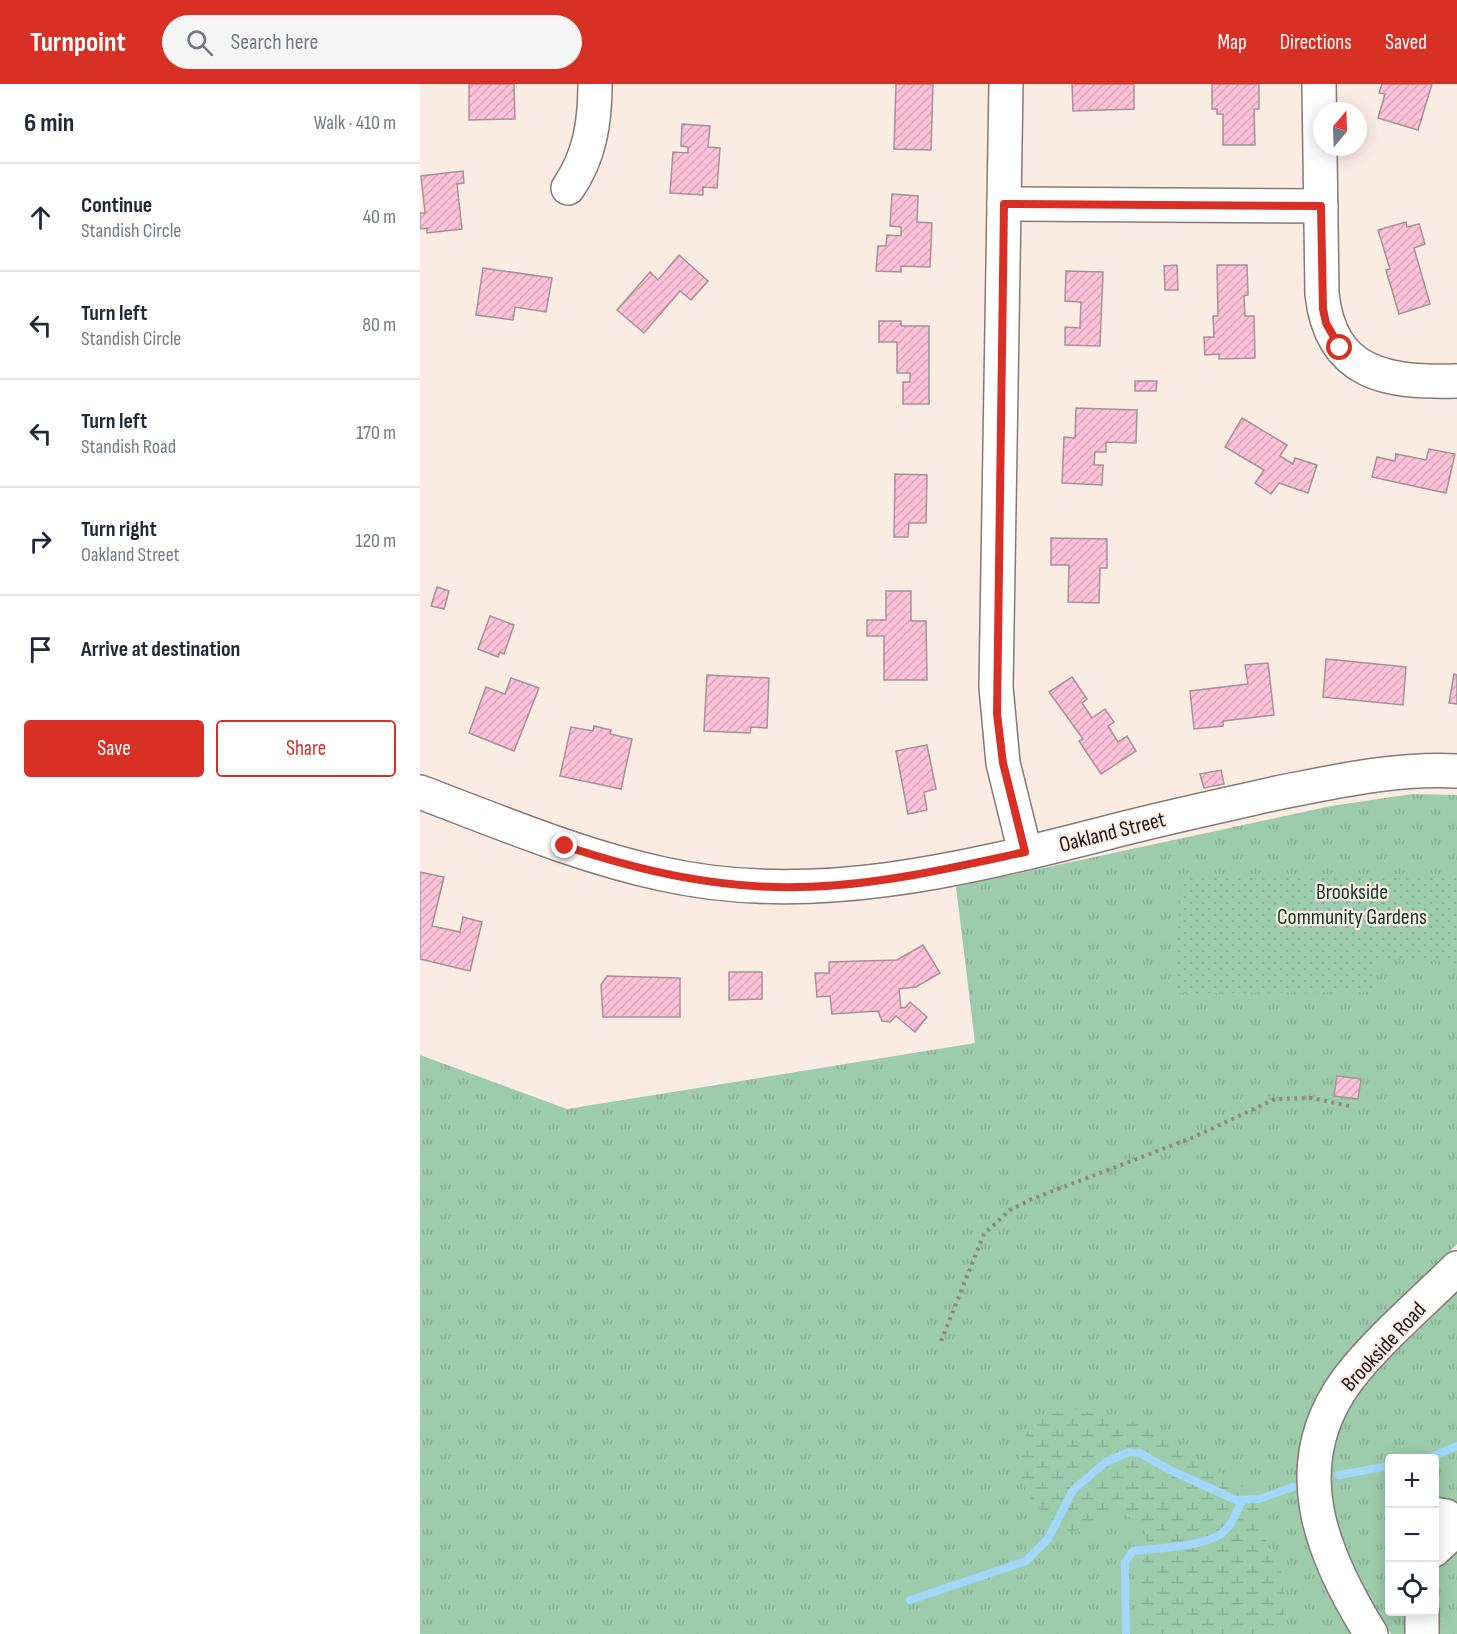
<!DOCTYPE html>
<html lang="en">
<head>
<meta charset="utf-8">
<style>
	body { margin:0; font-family:"Sofia Sans Condensed",sans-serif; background:#f6f6f7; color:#1f2937 }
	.controls { position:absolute; right:18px; bottom:18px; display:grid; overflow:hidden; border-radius:6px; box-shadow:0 3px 15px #0003 }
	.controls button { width:54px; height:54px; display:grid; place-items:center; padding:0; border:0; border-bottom:2px solid #e0e1e3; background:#fff; color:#1f2937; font:30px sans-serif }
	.compass { position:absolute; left:893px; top:18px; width:54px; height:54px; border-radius:50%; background:#fff; box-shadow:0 3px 15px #0003; rotate:19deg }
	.stop { position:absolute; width:18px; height:18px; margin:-14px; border:4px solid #d93025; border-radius:50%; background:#fff }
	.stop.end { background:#d93025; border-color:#fff; box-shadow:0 2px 6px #0008 }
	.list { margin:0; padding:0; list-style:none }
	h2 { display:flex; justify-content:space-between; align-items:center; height:78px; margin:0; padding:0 24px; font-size:26px }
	h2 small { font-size:20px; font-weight:400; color:#747a83 }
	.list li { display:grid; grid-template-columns:39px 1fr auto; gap:18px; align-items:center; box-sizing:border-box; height:108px; padding:0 24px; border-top:2px solid #e0e1e3 }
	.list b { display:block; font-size:22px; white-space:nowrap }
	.list p { margin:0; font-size:20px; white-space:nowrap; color:#747a83 }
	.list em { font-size:20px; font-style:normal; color:#747a83 }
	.actions { display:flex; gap:12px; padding:18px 24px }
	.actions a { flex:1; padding:14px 0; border:2px solid #d93025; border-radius:6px; text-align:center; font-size:21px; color:#d93025 }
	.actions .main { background:#d93025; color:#fff }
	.icon { flex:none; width:33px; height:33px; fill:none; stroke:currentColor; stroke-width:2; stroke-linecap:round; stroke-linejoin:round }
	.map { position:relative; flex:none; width:1037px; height:1550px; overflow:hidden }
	header { display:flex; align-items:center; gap:36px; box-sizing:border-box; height:84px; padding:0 30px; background:#d93025; color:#fff }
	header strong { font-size:28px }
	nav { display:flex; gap:33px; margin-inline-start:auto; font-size:21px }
	.search { width:420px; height:54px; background:#f6f6f7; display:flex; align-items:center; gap:15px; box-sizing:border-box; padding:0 21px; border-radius:33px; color:#747a83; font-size:22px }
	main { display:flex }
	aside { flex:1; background:#fff }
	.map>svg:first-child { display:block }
</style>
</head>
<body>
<header>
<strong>Turnpoint</strong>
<div class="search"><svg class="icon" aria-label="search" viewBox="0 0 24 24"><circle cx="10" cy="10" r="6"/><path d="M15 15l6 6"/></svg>Search here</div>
<nav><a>Map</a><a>Directions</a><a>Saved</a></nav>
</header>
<main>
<aside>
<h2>6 min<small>Walk · 410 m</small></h2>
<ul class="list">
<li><svg class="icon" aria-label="ahead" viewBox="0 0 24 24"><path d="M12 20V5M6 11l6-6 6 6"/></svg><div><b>Continue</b><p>Standish Circle</p></div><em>40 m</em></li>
<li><svg class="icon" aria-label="left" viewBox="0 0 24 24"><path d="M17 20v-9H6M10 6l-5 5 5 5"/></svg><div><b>Turn left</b><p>Standish Circle</p></div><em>80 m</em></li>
<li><svg class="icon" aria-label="left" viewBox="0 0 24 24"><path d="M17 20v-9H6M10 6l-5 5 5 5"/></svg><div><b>Turn left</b><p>Standish Road</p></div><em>170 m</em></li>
<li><svg class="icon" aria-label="right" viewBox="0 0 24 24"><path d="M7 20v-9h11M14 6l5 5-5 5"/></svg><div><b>Turn right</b><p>Oakland Street</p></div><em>120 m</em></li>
<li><svg class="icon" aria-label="arrive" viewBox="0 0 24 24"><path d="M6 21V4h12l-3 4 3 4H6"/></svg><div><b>Arrive at destination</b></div></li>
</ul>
<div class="actions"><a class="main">Save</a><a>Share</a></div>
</aside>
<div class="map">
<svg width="1037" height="1550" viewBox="0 0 1037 1550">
	<defs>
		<pattern id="grass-tufts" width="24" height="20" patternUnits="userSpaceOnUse" patternTransform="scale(1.5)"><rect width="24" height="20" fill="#9dccac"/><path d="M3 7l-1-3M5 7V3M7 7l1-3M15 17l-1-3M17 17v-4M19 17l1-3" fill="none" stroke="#87ae93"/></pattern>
		<pattern id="wetland-marsh" width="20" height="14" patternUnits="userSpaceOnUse" patternTransform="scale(1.5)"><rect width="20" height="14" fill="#9dccac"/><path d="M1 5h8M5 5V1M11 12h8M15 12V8" fill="none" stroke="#87ae93"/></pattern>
		<pattern id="garden-dots" width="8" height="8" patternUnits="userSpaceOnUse" patternTransform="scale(1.5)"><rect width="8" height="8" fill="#9dccac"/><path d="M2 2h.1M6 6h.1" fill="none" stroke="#87ae93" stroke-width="1.8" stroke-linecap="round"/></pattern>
		<pattern id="building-hatch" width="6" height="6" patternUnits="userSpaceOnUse" patternTransform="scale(1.5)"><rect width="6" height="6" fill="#fec1d8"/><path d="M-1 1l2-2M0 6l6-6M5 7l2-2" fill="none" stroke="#d9a5b8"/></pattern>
	</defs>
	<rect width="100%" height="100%" fill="#fbece3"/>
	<!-- grass -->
	<g fill="url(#grass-tufts)" fill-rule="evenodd">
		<path d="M 992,710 L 1037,711 L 1037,1160 C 1011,1186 986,1212 960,1238 C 945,1254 927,1269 914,1287 C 848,1376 882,1465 931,1550 L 0,1550 L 0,971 L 147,1025 L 555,959 L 536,803 L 911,722 Z"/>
		<path d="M 1037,1206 L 1037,1550 L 971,1550 C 926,1477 881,1394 937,1313 C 964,1273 1004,1240 1037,1206 ZM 970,1374 L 1014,1374 L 1014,1528 L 970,1528 Z"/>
	</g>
	<!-- wetland -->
	<path fill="url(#wetland-marsh)" d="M 654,1325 L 718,1339 L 836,1411 C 845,1421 840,1435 843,1447 C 845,1458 851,1466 856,1476 C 867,1497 867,1527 861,1550 L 718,1550 L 719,1499 L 726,1465 L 726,1450 L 718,1438 L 701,1428 C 685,1431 674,1448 656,1448 C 647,1448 639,1442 632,1436 C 584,1402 586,1329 654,1325 Z"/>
	<!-- garden -->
	<polygon fill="url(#garden-dots)" points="761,790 1037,790 1037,879 988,875 955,876 954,908 755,909"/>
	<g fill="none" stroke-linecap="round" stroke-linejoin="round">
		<!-- stream -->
		<g stroke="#a1d8fb" stroke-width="8">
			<polyline points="1009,1374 1037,1362"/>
			<polyline points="919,1391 970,1382"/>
			<polyline points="490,1516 606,1477 628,1455 653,1406 686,1378 709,1368 720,1369 750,1386 816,1416 839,1415 873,1403"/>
			<path d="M 706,1550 L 705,1478 L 713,1467 C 737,1464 784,1463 802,1449 C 812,1441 817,1428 822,1416"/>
		</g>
	</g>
	<!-- building -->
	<g fill="url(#building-hatch)" stroke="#a29398" stroke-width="1.5">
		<polygon points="49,0 94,0 95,35 49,36"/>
		<polygon points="476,0 513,0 511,66 474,65"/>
		<polygon points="652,0 714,0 714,25 653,27"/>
		<polygon points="792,0 839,0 839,25 834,25 835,61 803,61 803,30 797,30 797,25 792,25"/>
		<polygon points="962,0 1012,0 998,46 958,34 965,10 959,9"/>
		<polygon points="262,40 290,42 288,63 300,64 297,104 283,103 283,111 250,109 253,68 268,69 268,63 261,62"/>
		<polygon points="43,87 44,99 37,100 42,145 7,149 7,144 0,145 0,129 5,129 1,92"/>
		<polygon points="472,110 498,112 497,138 512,139 510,183 481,182 481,188 456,187 458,162 466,162 467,151 481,152 481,143 470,142"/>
		<polygon points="986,138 987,143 999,140 1005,160 994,164 1010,220 979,230 966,186 970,185 958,146"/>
		<polygon points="259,171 288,197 271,216 260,207 224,249 197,226 230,188 238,196"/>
		<polygon points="757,181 758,206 745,206 744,182"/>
		<polygon points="797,181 827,181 828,211 824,212 825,232 834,232 835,274 799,275 799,270 785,271 784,253 794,253 793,232 798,232"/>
		<polygon points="63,184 132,194 126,228 95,223 93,236 56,231"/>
		<polygon points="646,187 683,188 680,262 645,261 645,243 660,244 661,218 645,217"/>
		<polygon points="459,237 481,237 481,242 509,242 509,320 483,320 483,298 490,298 490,289 477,289 477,258 459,258"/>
		<polygon points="715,297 737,297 736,307 715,307"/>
		<polygon points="656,324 717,326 716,359 686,358 686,368 675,368 674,381 683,381 682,401 642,399 644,353 655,354"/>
		<polygon points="822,334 867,361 860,372 873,380 875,374 897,381 888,409 859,399 851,410 835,399 844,386 805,363"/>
		<polygon points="1009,365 1035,370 1026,409 952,393 957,373 975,377 976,370 1006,376"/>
		<polygon points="475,390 507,391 506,439 489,439 488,453 474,453"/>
		<polygon points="631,454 687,455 687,484 680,484 679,519 648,518 649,481 631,481"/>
		<polygon points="17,503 29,507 24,525 11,522"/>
		<polygon points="466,507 491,507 491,537 506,537 507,596 464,596 464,552 447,552 447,536 466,536"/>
		<polygon points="70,532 94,541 84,570 80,568 78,573 58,565"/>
		<polygon points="906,575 986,583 983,621 903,613"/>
		<polygon points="848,579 854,631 803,637 803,642 774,645 770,607 828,600 825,581"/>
		<polygon points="1034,590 1037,591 1037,620 1029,619"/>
		<polygon points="287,591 349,594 347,644 331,643 330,649 284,647"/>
		<polygon points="652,593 667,615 662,619 672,634 685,625 694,638 688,642 698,658 707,652 716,667 681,690 659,657 663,655 629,608"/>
		<polygon points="91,594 119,604 94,667 49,649 66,603 85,610"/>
		<polygon points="174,642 191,646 190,650 212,655 201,705 140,692 151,643 173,647"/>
		<polygon points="507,661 516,705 504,708 507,726 488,730 476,667"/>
		<polygon points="801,686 804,700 784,704 780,690"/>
		<polygon points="0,788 24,793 12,842 40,848 43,833 62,838 50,887 0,875"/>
		<polygon points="503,861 520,889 496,903 479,905 481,924 486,923 490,918 507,933 495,948 476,932 470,938 462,937 458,927 412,930 410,912 397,913 395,889 409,889 409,878 477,876"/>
		<polygon points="309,888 342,888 342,915 309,916"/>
		<polygon points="187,892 260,894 260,933 183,933 181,901"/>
		<polygon points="917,992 941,995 938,1015 914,1012"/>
	</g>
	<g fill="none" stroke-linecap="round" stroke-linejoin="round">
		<!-- minor casing -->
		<g stroke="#877a72" stroke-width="36">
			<g id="minor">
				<polyline points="586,0 576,603 583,679 605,768"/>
				<path d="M 899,0 L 902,210 C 911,291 967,299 1037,297"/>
				<path d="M 148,104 C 170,72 175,38 175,0"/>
				<polyline points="584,120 901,122"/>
				<path d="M 0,708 C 80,738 159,772 243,790 C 390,823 543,786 686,749 C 743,734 800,722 857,709 C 918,697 975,684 1037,687"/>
				<polyline points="1014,1430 1026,1432 1032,1439 1029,1452 1014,1466"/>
				<path d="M 951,1550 C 901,1469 864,1381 928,1295 C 958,1256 1002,1219 1037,1184"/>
				<polyline points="1002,1550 1002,1528"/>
			</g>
		</g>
		<!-- path -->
		<polyline stroke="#918781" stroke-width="4" stroke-dasharray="3 4.5" stroke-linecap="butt" points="521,1257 564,1150 590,1126 612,1115 774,1053 855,1015 892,1014 929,1022"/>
		<!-- minor -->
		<use href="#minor" stroke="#fff" stroke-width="33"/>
	</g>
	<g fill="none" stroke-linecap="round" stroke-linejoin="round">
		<!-- route -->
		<path stroke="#d93025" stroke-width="8" d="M 145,762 C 221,787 298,805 379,803 C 455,802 531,784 605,768 L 583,679 L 577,630 L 584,120 L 901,122 L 903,225 L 906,239 L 920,264"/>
	</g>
	<g text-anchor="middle" stroke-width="4.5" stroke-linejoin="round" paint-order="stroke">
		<!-- street labels -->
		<g font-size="22" fill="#1d1815" stroke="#fbece3">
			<text transform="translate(692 747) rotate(-14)" y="8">Oakland Street</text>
			<text transform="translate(963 1262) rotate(-47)" y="8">Brookside Road</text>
		</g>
		<!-- park labels -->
		<g font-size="22" fill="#0f3922" stroke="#fbece3">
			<text x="932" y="815">Brookside<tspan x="932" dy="25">Community Gardens</tspan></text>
		</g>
	</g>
</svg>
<div class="controls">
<button>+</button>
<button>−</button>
<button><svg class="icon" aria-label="locate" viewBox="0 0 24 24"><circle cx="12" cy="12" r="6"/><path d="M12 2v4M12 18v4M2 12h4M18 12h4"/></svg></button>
</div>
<svg class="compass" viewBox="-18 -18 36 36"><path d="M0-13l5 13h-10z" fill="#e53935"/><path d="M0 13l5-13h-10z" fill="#747a83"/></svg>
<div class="stop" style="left:920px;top:264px"></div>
<div class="stop end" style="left:145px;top:762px"></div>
</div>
</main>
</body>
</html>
